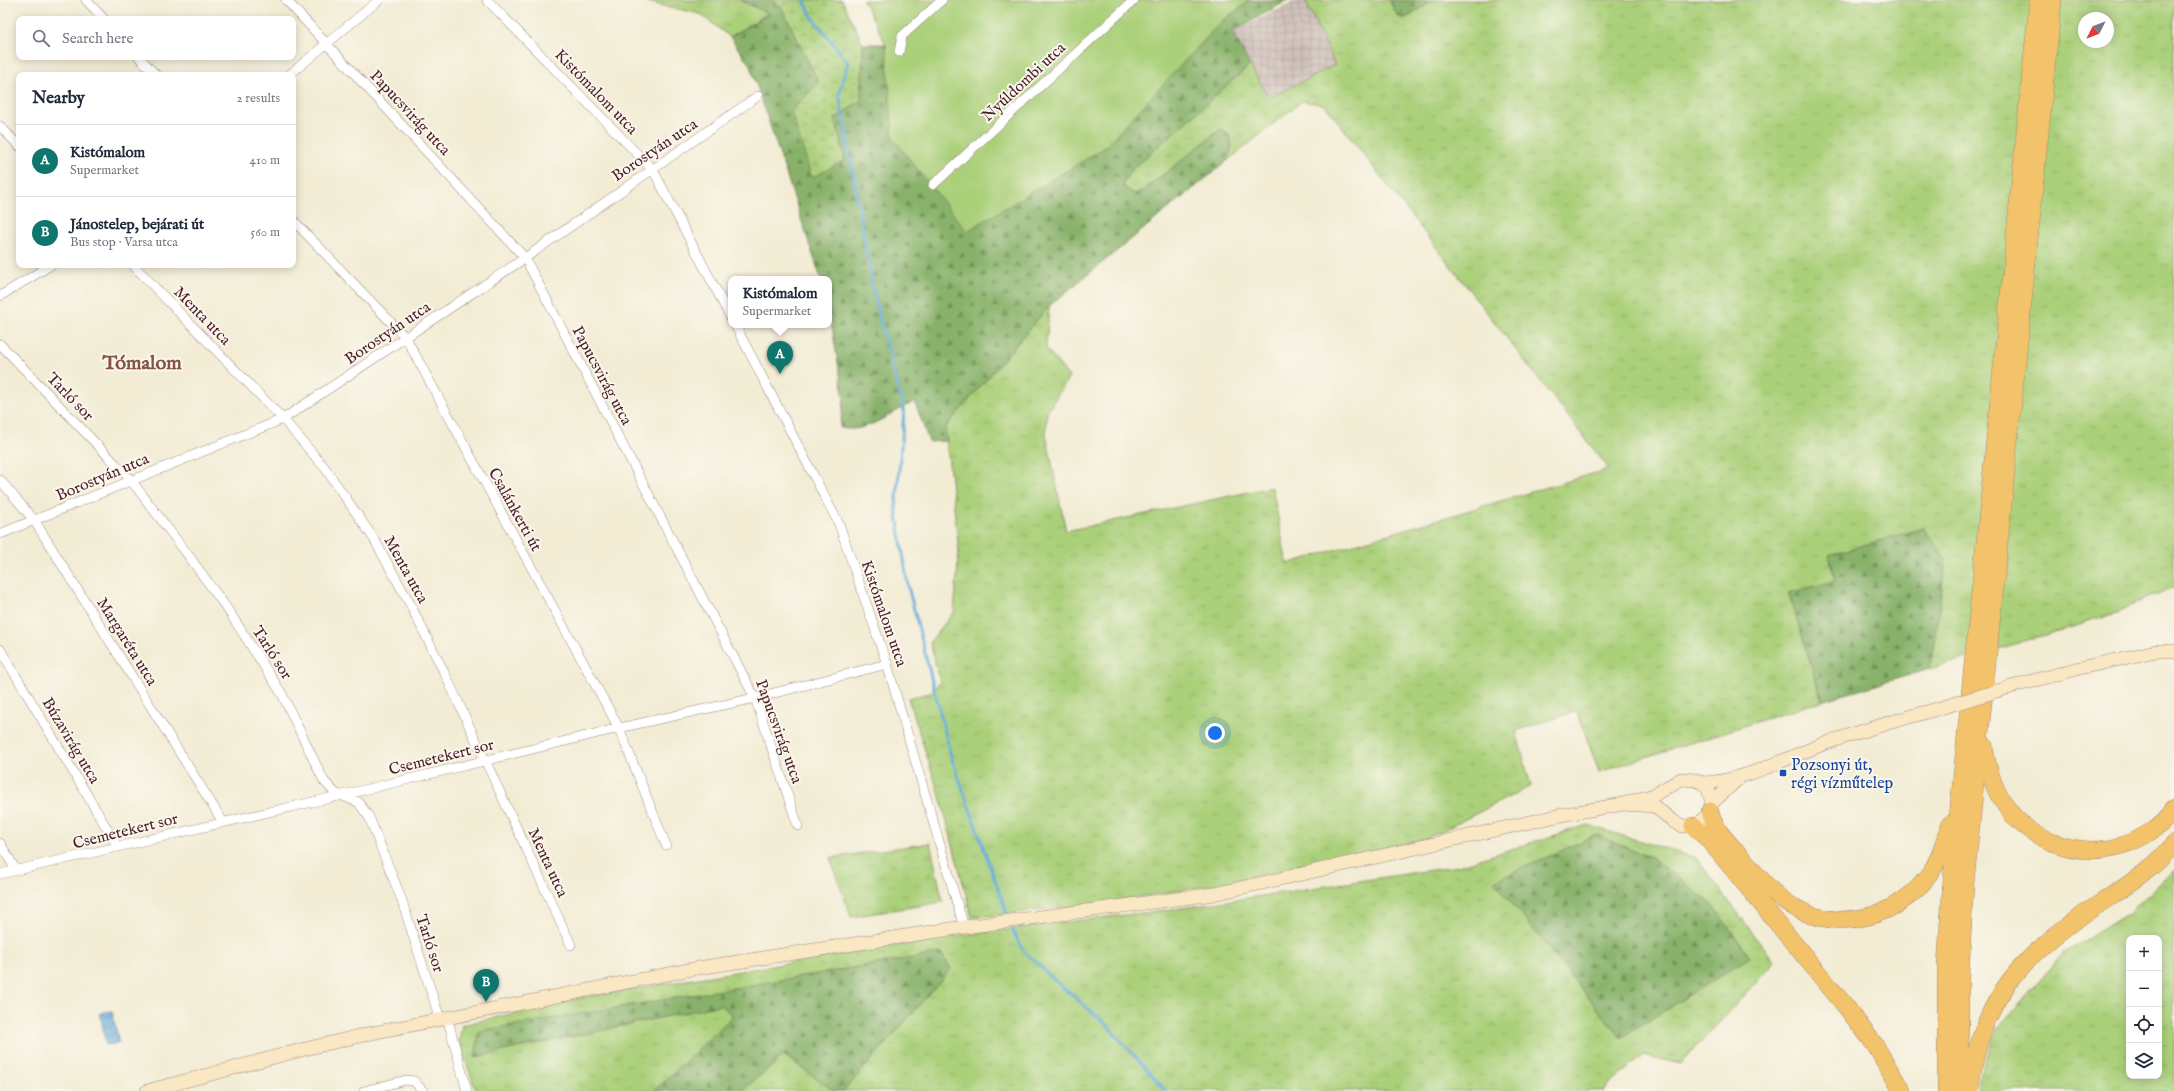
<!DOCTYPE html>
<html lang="en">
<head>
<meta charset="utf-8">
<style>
	body { margin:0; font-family:"IM FELL English",serif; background:#f2f2f3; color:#1f2937 }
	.controls { position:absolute; right:12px; bottom:12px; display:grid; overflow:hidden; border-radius:8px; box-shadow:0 2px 10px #0003 }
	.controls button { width:36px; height:36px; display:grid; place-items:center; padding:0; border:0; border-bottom:1px solid #e0e1e3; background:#fff; color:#1f2937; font:20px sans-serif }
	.compass { position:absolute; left:2078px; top:12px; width:36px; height:36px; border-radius:50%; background:#fff; box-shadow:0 2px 10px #0003; rotate:228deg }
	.you { position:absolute; left:1215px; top:733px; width:14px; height:14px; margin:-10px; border:3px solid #fff; border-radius:50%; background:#1a73e8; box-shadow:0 0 0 6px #1a73e833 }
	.badge { display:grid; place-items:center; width:26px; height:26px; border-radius:50%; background:#0f766e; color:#fff; font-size:13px; font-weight:700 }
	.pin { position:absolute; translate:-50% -33px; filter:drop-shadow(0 1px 2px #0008) }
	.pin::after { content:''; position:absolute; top:21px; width:14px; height:12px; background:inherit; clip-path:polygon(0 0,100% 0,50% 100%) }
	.popup { position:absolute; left:728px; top:276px; width:104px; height:52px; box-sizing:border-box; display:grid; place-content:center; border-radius:8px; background:#fff; filter:drop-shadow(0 1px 3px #0005); font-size:13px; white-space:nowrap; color:#747a83 }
	.popup b { font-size:15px; color:#1f2937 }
	.popup::after { content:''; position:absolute; left:50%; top:100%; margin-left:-8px; border:8px solid transparent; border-top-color:#fff }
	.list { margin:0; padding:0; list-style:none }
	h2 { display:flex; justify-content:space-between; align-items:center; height:52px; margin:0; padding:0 16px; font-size:17px }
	h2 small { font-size:13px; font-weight:400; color:#747a83 }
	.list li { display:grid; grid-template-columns:26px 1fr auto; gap:12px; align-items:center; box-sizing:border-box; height:72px; padding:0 16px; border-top:1px solid #e0e1e3 }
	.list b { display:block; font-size:15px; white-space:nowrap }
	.list p { margin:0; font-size:13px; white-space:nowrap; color:#747a83 }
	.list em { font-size:13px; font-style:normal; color:#747a83 }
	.icon { flex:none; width:22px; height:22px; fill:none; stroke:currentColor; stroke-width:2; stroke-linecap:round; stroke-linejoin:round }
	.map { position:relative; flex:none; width:2174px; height:1091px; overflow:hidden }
	.search { position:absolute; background:#fff; box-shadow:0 2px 10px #0003; left:16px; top:16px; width:280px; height:44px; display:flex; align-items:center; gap:10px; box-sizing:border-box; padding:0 14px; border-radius:8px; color:#747a83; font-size:15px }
	.panel { position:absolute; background:#fff; box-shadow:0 2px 10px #0003; left:16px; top:72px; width:280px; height:196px; border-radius:8px }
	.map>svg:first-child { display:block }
</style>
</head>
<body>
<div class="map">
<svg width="2174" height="1091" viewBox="0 0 2174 1091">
	<defs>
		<pattern id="industrial-grid" width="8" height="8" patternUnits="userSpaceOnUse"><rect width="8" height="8" fill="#cfc0ba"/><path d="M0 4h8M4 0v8" fill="none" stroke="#b3a5a0"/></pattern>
		<pattern id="grass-tufts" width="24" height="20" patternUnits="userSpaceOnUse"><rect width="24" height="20" fill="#abd07a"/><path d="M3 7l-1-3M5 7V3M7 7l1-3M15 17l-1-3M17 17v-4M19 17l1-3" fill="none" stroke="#95b26a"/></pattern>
		<pattern id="forest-firs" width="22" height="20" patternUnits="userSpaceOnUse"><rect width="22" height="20" fill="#88b26a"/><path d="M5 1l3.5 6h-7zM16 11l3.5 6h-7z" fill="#719057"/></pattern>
		<pattern id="wetland-marsh" width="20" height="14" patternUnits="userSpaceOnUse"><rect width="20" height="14" fill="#abd07a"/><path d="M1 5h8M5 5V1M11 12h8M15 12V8" fill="none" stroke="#95b26a"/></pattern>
		<pattern id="water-waves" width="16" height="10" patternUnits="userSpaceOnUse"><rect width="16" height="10" fill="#63abda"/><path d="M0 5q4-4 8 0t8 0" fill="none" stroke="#548bb1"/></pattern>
	</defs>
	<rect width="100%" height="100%" fill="#fbf7ec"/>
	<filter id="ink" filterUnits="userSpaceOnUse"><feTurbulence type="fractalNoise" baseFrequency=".025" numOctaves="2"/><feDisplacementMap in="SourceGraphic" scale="8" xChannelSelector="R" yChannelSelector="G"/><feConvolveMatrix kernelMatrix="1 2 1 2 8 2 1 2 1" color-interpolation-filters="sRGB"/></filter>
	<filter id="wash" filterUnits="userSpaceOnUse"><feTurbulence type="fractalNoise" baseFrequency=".012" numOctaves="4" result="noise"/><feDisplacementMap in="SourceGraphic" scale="16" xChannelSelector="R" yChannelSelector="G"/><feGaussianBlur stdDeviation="0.9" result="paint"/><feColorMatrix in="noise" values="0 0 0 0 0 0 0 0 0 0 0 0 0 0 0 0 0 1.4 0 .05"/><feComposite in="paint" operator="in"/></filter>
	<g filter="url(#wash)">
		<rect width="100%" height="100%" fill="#f2ecd4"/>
		<!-- industrial -->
		<polygon fill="url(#industrial-grid)" points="1297,0 1305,0 1335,65 1269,98 1232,32"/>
		<!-- grass -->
		<g fill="url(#grass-tufts)" stroke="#7a7852" fill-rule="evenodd">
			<polygon points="638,0 740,0 769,13 730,37 700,14"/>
			<path d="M 1305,0 L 1389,0 L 1398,16 L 1406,18 L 1434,0 L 2174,0 L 2174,587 L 2102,618 L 1930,669 L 1945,560 L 1924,528 L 1830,555 L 1835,581 L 1789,593 L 1822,701 L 1599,772 L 1577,711 L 1516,731 L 1531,786 L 1426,839 L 1213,885 L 1105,903 L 972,918 L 942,803 L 908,698 L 930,693 L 940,682 L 930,642 L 954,612 L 959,551 L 945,428 L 1049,306 L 1046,348 L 1069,377 L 1047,412 L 1046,435 L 1066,531 L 1272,487 L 1287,564 L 1609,469 L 1325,105 L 1302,101 L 1226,162 C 1232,151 1235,135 1221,129 L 1146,190 L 1135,194 L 1125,188 L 1123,183 L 1130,171 L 1250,65 L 1269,98 L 1335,65 ZM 2084,18 L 2108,18 L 2108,42 L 2084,42 Z"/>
			<polygon points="1587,825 1696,858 1775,962 1681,1064 1643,1055 1602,1091 476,1091 459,1041 462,1025 584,997 946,937 1181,908 1458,866"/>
			<polygon points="930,843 943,902 851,917 830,858"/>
			<path d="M 2174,870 L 2174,1091 L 1977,1091 L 1978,1078 L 1998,1028 L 2063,954 L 2130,912 ZM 2129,938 L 2159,938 L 2159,1076 L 2129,1076 Z"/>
		</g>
		<!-- forest -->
		<g fill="url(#forest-firs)" stroke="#69684a">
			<path d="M 740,0 L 772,0 L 782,8 L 819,83 L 845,160 L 835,119 L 861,100 L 863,44 L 886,44 L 893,138 L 1221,22 L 1250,0 L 1288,0 L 1232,32 L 1250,65 L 1130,171 L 1123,183 L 1125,188 L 1135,194 L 1140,193 L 1221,129 C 1236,135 1232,151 1226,162 L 1049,306 L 945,428 L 947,441 L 929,442 L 915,402 C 890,412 868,434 840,428 L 844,398 L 829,310 L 829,279 L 821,279 L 750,65 L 730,37 L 769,14 Z"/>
			<polygon points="1389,0 1434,0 1403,19 1398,16"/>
			<polygon points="1924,528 1946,560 1930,669 1822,701 1789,593 1835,581 1829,555"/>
			<polygon points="1596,835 1652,858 1712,904 1750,957 1621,1038 1494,881"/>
			<polygon points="941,953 951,969 844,1091 834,1091 784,1055 742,1091 654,1091 733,1016 721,1005 475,1057 479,1031"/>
		</g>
		<!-- wetland -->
		<polygon fill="url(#wetland-marsh)" stroke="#7a7852" points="772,0 842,0 863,44 861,100 835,119 845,160 812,178 791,111 819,83 782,8"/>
		<!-- garden -->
		<polygon fill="#abd07a" stroke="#7a7852" points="863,0 1250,0 1221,22 1104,148 967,231 893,138 886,44"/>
		<!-- water -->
		<polygon fill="url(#water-waves)" stroke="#566582" points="112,1011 119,1043 106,1045 100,1013"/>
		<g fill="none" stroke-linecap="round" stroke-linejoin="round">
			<!-- stream -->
			<g stroke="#63abda" stroke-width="3">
				<polyline points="804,0 812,17 848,62 839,94 874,295 904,412 896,508 908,586 951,756 1007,914"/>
				<polyline points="1012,929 1023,950 1061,986 1104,1022 1166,1091"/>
			</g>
		</g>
	</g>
	<g filter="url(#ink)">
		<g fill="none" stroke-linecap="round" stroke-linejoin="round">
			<!-- street casing -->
			<g stroke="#9e8680" stroke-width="10">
				<g id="street">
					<polyline points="86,0 104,19"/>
					<polyline points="286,0 525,258 755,698 798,826"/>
					<polyline points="487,0 653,170 731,318"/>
					<polyline points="899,52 902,36 942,0"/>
					<polyline points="139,57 156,75"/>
					<polyline points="289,75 379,0"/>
					<polyline points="0,126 19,146"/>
					<polyline points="933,185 1134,0"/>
					<polyline points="293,220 406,338 619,728 666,845"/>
					<polyline points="133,265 283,419 325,468 374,539 410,604 446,676 571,945"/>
					<polyline points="0,296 51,265"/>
					<polyline points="735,325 839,524 887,664 964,927"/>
					<polyline points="0,344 130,479 188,555 228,610 282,694 324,781 335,793 358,802 369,817 401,898 440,1019"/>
					<polyline points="0,480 34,520 223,822"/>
					<polyline points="0,534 283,419 525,258 758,96"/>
					<polyline points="0,649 118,847"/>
					<polyline points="0,843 16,870"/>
					<polyline points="0,874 343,795 619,728 755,698 887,664"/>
					<polyline points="447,1017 467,1091"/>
					<polyline points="364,1091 406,1080 414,1081 423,1091"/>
				</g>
			</g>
			<!-- secondary casing -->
			<g stroke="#9e8680" stroke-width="14">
				<g id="secondary">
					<polyline points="2007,688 2080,668 2156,651 2174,651"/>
					<path d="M 1703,783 C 1744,781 1782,760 1821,745 C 1859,731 1898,720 1937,709"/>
					<polyline points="1712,803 1737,780"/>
					<polyline points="147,1091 301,1050 372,1033 698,968 964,927 1214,894 1561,815 1623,804 1654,795 1681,779 1696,780 1703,783 1708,789 1712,803 1710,811 1700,823 1693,826 1683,826 1674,822 1654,806 1623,804"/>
				</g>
			</g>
			<!-- highway casing -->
			<g stroke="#9e8680" stroke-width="18">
				<g id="highway">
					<path d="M 1984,745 C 1987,766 1992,787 2005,805 C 2030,842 2080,859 2123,845 C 2142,839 2163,826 2174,809"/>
					<path d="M 1710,811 C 1713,830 1734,848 1746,862 C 1760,879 1774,895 1792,906 C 1838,934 1899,917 1929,875 C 1940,860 1944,841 1950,824"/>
					<polyline points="1693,826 1709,840 1847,1008 1875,1045 1902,1091"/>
					<polyline points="1946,1091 1946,964 1952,877 2038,0"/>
					<polyline points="1960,1091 1960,978 1965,885 2053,0"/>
					<path d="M 1970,1091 C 1978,999 2025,952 2099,904 C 2126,886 2155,869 2174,843"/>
				</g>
			</g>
			<!-- street -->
			<use href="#street" stroke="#fff" stroke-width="9"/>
			<!-- secondary -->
			<use href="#secondary" stroke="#fae7c3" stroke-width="13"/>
			<!-- highway -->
			<use href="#highway" stroke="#f2c36a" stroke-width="17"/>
			<!-- secondary-bridge casing -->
			<g stroke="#9e8680" stroke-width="14" stroke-linecap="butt">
				<polyline id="secondary-bridge" points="1937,709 2007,688"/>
			</g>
			<!-- secondary-bridge -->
			<use href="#secondary-bridge" stroke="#fae7c3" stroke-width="13"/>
		</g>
	</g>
	<!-- markers -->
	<rect fill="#1a4fb4" stroke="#fbf7ec" stroke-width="1.5" x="1779" y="769" width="8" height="8" rx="2"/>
	<g text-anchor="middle" stroke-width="4" stroke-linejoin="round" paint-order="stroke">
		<!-- street labels -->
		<g font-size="16" fill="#4a1f2b" stroke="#fbf7ec">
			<text transform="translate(1023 81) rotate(-43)" y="6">Nyúldombi utca</text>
			<text transform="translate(597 91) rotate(46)" y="6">Kistómalom utca</text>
			<text transform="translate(411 112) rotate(47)" y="6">Papucsvirág utca</text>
			<text transform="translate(654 149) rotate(-34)" y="6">Borostyán utca</text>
			<text transform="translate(203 315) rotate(46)" y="6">Menta utca</text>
			<text transform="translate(387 332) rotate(-34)" y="6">Borostyán utca</text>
			<text transform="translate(603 375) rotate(62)" y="6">Papucsvirág utca</text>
			<text transform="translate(71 396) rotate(46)" y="6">Tarló sor</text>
			<text transform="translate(102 476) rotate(-23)" y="6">Borostyán utca</text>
			<text transform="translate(516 509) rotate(61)" y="6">Csalánkerti út</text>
			<text transform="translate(407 569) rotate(61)" y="6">Menta utca</text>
			<text transform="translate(885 613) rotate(71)" y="6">Kistómalom utca</text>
			<text transform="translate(128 641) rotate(58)" y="6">Margaréta utca</text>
			<text transform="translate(273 652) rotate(57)" y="6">Tarló sor</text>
			<text transform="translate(780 731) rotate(70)" y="6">Papucsvirág utca</text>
			<text transform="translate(72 740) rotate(59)" y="6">Búzavirág utca</text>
			<text transform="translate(441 756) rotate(-14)" y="6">Csemetekert sor</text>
			<text transform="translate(125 830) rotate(-14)" y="6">Csemetekert sor</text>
			<text transform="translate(549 862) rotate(65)" y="6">Menta utca</text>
			<text transform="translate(431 943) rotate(72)" y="6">Tarló sor</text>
		</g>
		<!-- transit labels -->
		<g font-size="16" fill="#164399" stroke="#fbf7ec" text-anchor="start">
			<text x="1791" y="770">Pozsonyi út,<tspan x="1791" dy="18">régi vízműtelep</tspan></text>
		</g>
		<!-- district labels -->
		<g font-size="20" font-weight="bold" fill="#855446" stroke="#fbf7ec">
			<text x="142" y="369">Tómalom</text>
		</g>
	</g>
</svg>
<div class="controls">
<button>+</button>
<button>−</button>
<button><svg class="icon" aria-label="locate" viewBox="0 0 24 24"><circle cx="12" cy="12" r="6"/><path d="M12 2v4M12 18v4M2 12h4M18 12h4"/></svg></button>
<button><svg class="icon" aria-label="layers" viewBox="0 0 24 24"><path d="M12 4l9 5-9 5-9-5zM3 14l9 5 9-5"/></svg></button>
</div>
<svg class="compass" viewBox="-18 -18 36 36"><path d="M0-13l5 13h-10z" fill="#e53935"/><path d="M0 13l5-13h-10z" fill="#747a83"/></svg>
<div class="you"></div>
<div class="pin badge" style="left:780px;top:374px">A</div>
<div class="popup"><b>Kistómalom</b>Supermarket</div>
<div class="pin badge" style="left:486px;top:1002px">B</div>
<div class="search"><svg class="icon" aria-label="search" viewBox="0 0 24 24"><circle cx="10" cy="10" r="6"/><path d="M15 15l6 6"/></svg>Search here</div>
<section class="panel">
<h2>Nearby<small>2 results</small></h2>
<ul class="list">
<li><span class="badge">A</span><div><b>Kistómalom</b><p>Supermarket</p></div><em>410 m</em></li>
<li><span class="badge">B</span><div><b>Jánostelep, bejárati út</b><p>Bus stop · Varsa utca</p></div><em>560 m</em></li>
</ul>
</section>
</div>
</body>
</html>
